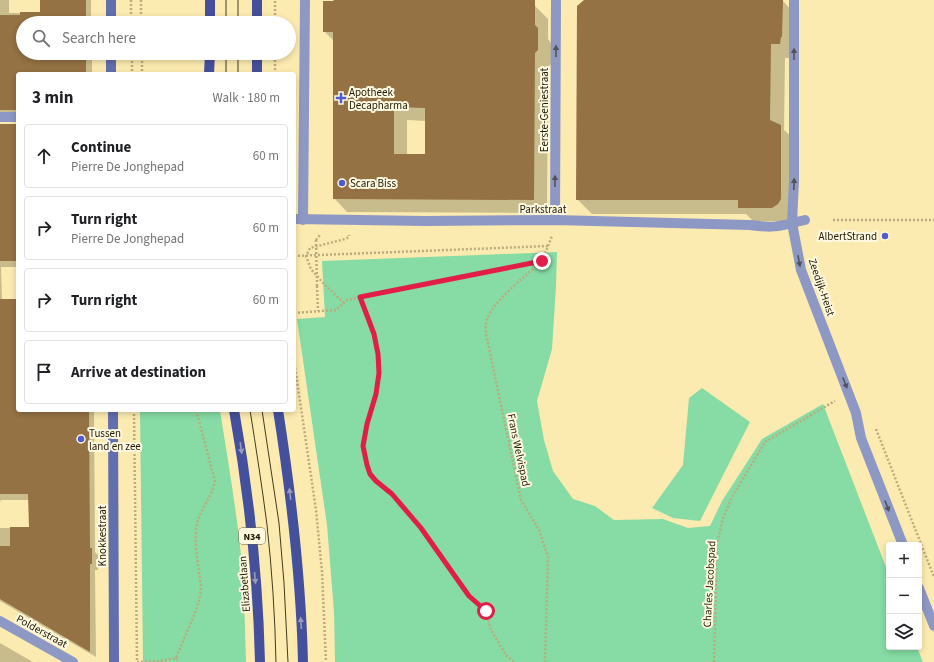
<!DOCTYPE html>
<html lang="en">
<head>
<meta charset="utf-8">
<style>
	body { margin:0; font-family:"Source Sans 3",sans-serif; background:#f6f6f6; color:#202124 }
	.controls { position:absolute; right:12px; bottom:12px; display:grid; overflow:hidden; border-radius:4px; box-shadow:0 2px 6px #0003 }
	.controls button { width:36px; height:36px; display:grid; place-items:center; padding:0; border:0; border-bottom:1px solid #e0e0e0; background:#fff; color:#202124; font:20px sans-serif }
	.stop { position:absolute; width:12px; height:12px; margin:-9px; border:3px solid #e11d48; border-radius:50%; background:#fff }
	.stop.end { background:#e11d48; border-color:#fff; box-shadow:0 1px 4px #0008 }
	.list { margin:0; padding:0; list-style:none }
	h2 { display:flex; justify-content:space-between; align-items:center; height:52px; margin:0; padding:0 16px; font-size:17px }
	h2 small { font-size:13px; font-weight:400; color:#757577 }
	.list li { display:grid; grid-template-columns:26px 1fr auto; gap:12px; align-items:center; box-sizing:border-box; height:64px; margin:0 8px 8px; padding:0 8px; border:1px solid #e0e0e0; border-radius:4px }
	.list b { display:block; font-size:15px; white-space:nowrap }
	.list p { margin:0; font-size:13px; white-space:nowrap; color:#757577 }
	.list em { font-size:13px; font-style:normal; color:#757577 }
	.icon { flex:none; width:22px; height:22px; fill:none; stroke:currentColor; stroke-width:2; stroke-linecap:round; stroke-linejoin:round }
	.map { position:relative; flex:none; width:934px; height:662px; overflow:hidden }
	.search { position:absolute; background:#fff; box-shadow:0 2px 6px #0003; left:16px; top:16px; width:280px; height:44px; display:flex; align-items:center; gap:10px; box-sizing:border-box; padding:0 14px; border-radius:22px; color:#757577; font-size:15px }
	.panel { position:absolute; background:#fff; box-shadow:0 2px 6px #0003; left:16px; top:72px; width:280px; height:340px; border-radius:4px }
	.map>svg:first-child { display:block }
</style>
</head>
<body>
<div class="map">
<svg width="934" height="662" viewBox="0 0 934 662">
	<rect width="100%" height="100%" fill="#fcebb0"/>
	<!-- green -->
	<g fill="#86dca4">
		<polygon points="557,252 556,287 552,349 537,401 544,440 553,471 573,499 595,506 614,520 663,519 688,528 710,526 722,501 762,439 823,404 889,575 889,647 917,647 923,662 335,662 334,612 327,525 297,319 325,317 322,261"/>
		<polygon points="702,388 750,422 700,521 673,518 652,508 683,465 689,398"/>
		<path d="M 140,410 L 220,410 C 227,455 235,501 240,546 C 244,584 245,623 246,662 L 143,662 Z"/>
	</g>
	<!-- shadow -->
	<g fill="#0003" fill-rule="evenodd">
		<polygon points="0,0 9,0 9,13 41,13 41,0 91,0 91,23 23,23 23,53 92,53 92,74 18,74 18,116 0,121"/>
		<path d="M 336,0 L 529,0 L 548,19 L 548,39 L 551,43 L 551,64 L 548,67 L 547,213 L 347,212 L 334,198 L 334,41 L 324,31 L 334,2 ZM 407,120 L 426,121 L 426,155 L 407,155 Z"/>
		<polygon points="585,0 782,0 796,15 794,58 785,58 784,130 795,140 795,213 786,221 753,221 746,214 592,214 577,199"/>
		<polygon points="0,124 18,124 18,267 1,267 2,300 18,300 18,410 94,410 95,552 98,555 98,570 95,570 96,657 0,601 0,528 30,528 30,500 1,500 0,502"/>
		<polygon points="0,643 33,662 0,662"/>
	</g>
	<!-- building -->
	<g fill="#947243" fill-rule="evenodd">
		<polygon points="40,0 86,0 86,23 23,23 23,53 86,53 86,74 18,74 18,110 0,110 0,15 20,15 20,12 40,12"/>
		<path d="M 334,0 L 535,0 L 535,25 L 538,28 L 538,50 L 535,53 L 534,200 L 333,199 L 333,32 L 323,32 L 323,1 L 333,1 ZM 394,107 L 425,108 L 425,154 L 394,154 Z"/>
		<polygon points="584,0 783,0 782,37 781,37 780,44 771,44 770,120 781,125 781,199 778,204 772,208 738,208 738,200 576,200 577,6"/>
		<rect x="0" y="124" width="18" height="137"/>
		<polygon points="0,299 18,299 18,410 89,410 90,548 92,548 92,564 90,564 90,652 0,599 0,546 10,546 10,527 29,527 28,494 0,494"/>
	</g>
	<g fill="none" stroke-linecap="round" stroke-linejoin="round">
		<!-- path -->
		<g stroke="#baac7c" stroke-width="2.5" stroke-dasharray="2 2" stroke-linecap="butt">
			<polyline points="131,0 131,23"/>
			<polyline points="141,0 141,23"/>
			<polyline points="275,23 275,0"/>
			<polyline points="132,53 132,74"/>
			<polyline points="142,53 142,74"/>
			<polyline points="275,74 275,53"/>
			<polyline points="833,220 934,220"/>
			<polyline points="316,240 320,235"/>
			<polyline points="294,256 549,246"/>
			<path d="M 542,261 C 526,276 495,299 487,319 C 485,323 486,329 486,334 L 521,500 L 539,530 L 548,557 L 545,662"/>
			<polyline points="317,286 318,311"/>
			<polyline points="360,297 373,334 378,354 379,373 376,394 367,424 363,446 367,465 370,473 376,481 392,494 421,528 469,596 486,611 491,630 506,655 514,662"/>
			<polyline points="344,303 323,283 311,269 306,256 310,248 345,239 349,237 349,235"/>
			<polyline points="294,313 336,310 347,300 542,261 552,236"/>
			<polyline points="294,360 316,510 322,572 326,662"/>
			<polyline points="134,410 137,661"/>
			<polyline points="876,429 934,577"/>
			<polyline points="176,658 177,662"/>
			<path d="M 137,662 L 159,661 L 176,658 C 181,645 187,633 192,620 C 196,609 201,598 201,586 C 199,569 193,541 197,524 C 200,509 212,497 215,481 L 196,410"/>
			<polyline points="714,662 717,544 723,518 732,497 765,442 835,401"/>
		</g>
		<!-- lane -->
		<polyline stroke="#8e98c4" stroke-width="10" points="792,223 805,220"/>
		<!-- street -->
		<g stroke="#8e98c4" stroke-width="10">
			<polyline points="794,0 794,181 792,223 801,270 856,413 861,438 903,545"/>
			<polyline points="0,117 18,117"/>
			<path d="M 294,219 L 425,221 L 555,220 L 750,225 C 766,227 775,228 792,223"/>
			<polyline points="303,220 305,0"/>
			<polyline points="555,220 556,0"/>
			<polyline points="919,588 934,626"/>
			<polyline points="0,621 73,662"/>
		</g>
		<!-- secondary -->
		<g stroke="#626fae" stroke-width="10">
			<polyline points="111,0 111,23"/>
			<polyline points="111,53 111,74"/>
			<polyline points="113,410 114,662"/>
		</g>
		<!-- primary -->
		<g stroke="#45509d" stroke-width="10">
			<polyline points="210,23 210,0"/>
			<polyline points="257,23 257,0"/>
			<polyline points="209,74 210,53"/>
			<polyline points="257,74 257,53"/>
			<path d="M 234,410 C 249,493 258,578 260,662"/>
			<path d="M 278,410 C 291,493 301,578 303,662"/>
		</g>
		<!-- tram -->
		<g stroke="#423a1e" stroke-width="1">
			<polyline points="226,0 226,23"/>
			<polyline points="238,23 238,0"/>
			<polyline points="226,53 226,74"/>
			<polyline points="238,74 238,53"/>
			<path d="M 250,410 C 256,448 262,486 267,525 C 272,570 275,616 276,662"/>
			<polyline points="262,410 279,523 284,583 288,662"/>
		</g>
		<!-- path-bridge -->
		<polyline stroke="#baac7c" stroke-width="2.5" stroke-dasharray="2 2" stroke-linecap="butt" points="316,240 317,286"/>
	</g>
	<!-- one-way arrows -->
	<defs><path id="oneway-solid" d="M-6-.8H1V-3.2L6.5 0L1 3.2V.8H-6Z"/></defs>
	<g fill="#52535a">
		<use href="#oneway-solid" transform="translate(556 51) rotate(-90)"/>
		<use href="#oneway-solid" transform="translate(794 54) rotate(-90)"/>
		<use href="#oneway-solid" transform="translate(555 181) rotate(-90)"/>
		<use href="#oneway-solid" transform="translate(794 184) rotate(-88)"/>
		<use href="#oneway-solid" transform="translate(799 261) rotate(79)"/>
		<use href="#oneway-solid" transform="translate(845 383) rotate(69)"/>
		<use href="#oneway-solid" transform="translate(887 506) rotate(69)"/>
	</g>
	<g fill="#999cbc">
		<use href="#oneway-solid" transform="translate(241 448) rotate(82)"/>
		<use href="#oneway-solid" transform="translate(290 494) rotate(-97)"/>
		<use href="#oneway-solid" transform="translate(255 578) rotate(85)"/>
		<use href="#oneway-solid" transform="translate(301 623) rotate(-94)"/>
	</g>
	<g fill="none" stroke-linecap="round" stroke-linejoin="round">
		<!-- route -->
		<polyline stroke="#e11d48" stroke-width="5" points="486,611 469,596 421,528 392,494 376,481 370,474 367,465 363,446 367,424 376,394 379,373 378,354 374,334 360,297 542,261"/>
	</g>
	<!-- markers -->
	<g fill="#4f5ad0" stroke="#fff9e2" stroke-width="1.5">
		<path d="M339 92h4v4h4v4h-4v4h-4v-4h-4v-4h4z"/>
		<circle cx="342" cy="183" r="4"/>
		<circle cx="885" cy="236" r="4"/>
		<circle cx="81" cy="439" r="4"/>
	</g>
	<g text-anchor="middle" stroke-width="4" stroke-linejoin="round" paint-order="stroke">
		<!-- shield labels -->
		<rect fill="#fff9e2" stroke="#635d47" stroke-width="1" x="239" y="528" width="26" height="16" rx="3"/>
		<g font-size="10" font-weight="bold" fill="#201a04">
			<text x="252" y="540">N34</text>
		</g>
		<!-- poi labels -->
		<g font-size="11" fill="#201a04" stroke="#fff9e2" text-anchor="start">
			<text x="349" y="96">Apotheek<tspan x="349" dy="13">Decapharma</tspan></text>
			<text x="350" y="187">Scara Biss</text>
			<text x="877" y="240" text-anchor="end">AlbertStrand</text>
			<text x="89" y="437">Tussen<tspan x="89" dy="13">land en zee</tspan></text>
		</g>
		<!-- street labels -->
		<g font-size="11" fill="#201a04" stroke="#fff9e2">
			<text transform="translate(544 110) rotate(-90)" y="4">Eerste-Geniestraat</text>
			<text x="543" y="213">Parkstraat</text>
			<text transform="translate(822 287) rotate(71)" y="4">Zeedijk-Heist</text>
			<text transform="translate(519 450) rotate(78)" y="4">Frans Welvispad</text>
			<text transform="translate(102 536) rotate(-90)" y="4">Knokkestraat</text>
			<text transform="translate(244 584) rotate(-94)" y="4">Elizabetlaan</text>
			<text transform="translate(709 584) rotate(-87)" y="4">Charles Jacobspad</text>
			<text transform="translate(42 631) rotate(29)" y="4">Polderstraat</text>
		</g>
	</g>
</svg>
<div class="controls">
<button>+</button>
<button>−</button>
<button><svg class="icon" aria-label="layers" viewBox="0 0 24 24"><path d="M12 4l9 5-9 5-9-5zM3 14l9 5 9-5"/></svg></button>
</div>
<div class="stop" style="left:486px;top:611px"></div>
<div class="stop end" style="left:542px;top:261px"></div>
<div class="search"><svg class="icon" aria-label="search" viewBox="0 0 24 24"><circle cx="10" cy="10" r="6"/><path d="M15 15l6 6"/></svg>Search here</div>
<section class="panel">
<h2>3 min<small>Walk · 180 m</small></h2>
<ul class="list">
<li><svg class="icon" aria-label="ahead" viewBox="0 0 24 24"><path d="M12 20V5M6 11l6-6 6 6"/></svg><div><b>Continue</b><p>Pierre De Jonghepad</p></div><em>60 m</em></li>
<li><svg class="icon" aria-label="right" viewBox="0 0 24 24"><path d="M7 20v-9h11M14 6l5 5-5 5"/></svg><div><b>Turn right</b><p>Pierre De Jonghepad</p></div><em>60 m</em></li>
<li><svg class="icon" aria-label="right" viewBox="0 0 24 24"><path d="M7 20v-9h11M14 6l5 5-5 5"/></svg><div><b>Turn right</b></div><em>60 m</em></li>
<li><svg class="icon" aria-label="arrive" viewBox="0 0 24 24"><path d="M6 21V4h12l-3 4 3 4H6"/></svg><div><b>Arrive at destination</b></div></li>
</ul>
</section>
</div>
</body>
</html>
